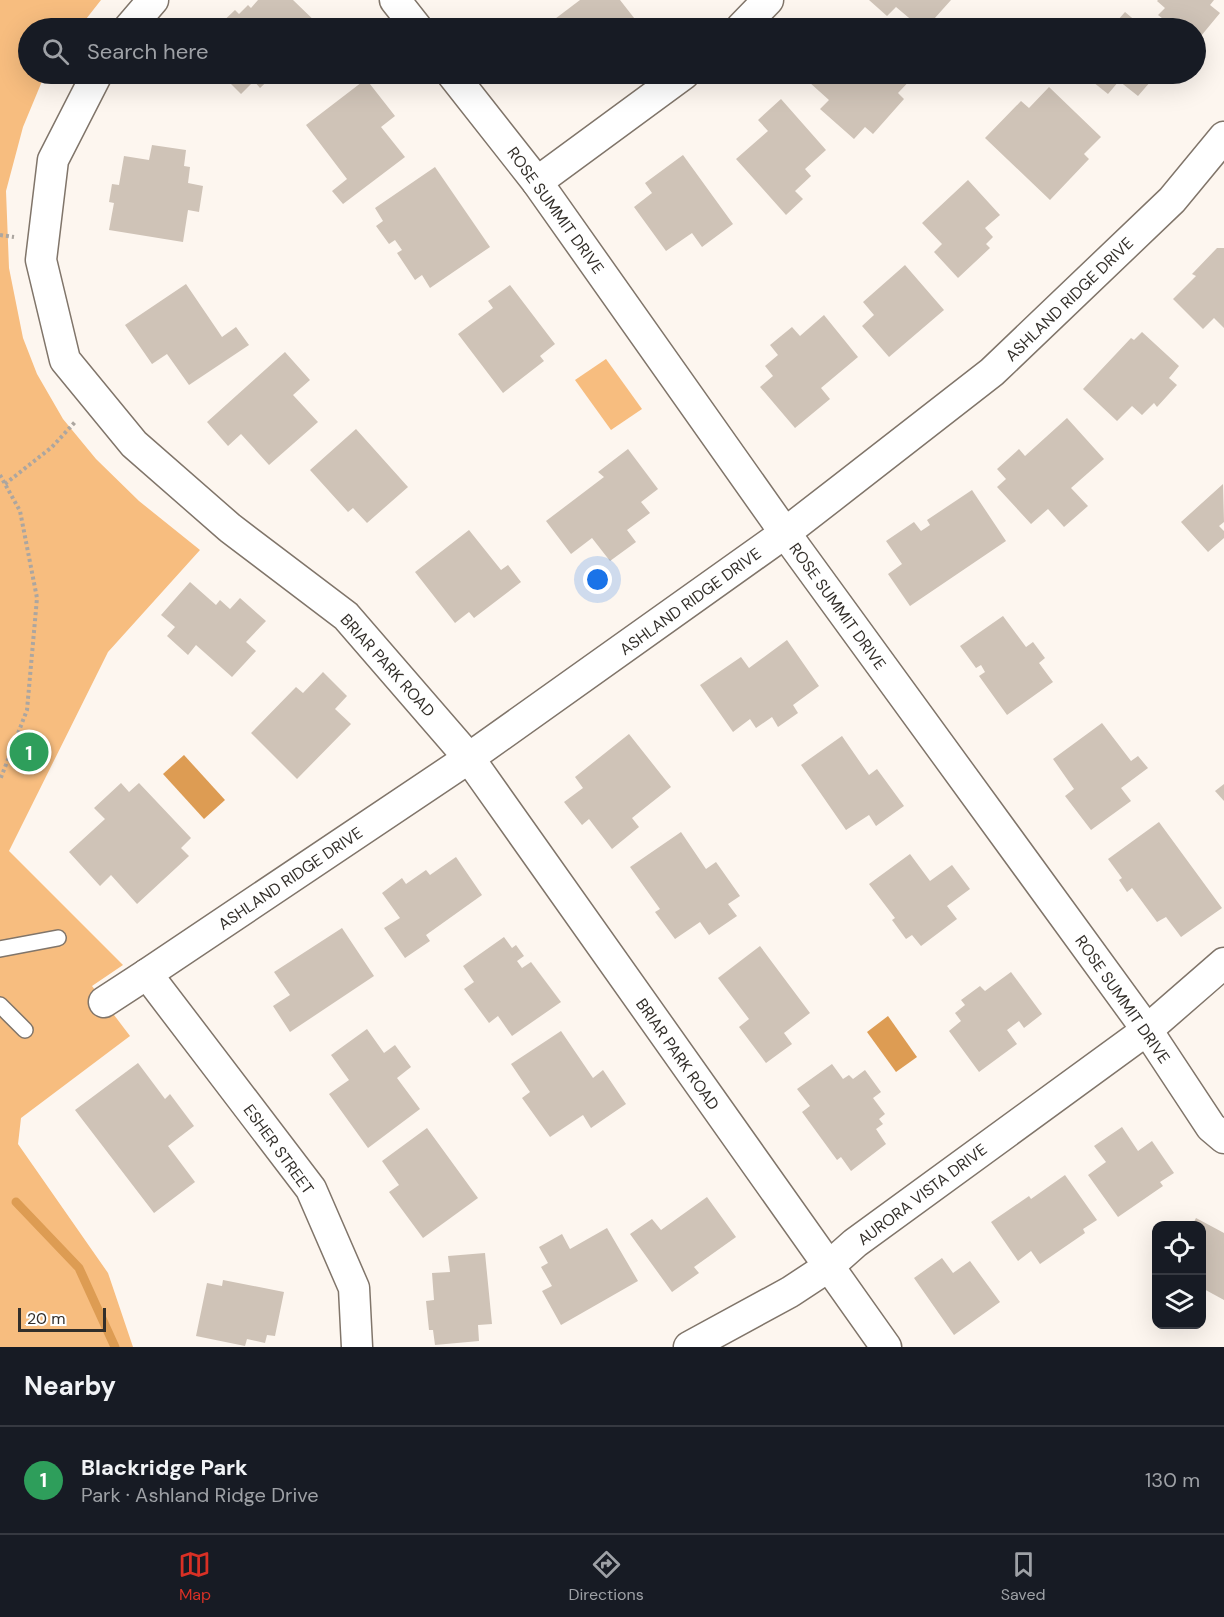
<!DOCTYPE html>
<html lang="en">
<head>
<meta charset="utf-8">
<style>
	body { margin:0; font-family:"DM Sans",sans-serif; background:#242831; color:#f1f3f6 }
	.controls { position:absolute; right:18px; bottom:18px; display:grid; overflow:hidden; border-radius:12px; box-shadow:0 6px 24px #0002 }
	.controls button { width:54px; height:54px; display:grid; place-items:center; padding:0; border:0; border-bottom:2px solid #363941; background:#171b24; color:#f1f3f6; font:30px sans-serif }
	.scale { position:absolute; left:18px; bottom:15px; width:88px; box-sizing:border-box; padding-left:6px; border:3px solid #332f2a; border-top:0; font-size:16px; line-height:21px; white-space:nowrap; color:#332f2a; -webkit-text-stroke:4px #fff; paint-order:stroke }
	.you { position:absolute; left:598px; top:580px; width:21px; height:21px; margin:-15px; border:4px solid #fff; border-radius:50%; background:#1a73e8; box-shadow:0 0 0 9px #1a73e833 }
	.badge { display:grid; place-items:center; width:39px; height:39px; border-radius:50%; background:#d93025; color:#fff; font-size:20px; font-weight:700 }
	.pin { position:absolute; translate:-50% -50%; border:3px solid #fff; box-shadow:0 2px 6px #0006 }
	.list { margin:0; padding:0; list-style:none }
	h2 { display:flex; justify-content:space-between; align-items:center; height:78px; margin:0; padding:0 24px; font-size:26px }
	h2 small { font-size:20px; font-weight:400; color:#9ea1a6 }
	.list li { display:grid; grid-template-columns:39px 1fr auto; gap:18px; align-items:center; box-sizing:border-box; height:108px; padding:0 24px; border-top:2px solid #363941 }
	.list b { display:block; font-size:22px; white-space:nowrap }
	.list p { margin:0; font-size:20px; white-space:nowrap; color:#9ea1a6 }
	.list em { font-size:20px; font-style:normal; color:#9ea1a6 }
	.icon { flex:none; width:33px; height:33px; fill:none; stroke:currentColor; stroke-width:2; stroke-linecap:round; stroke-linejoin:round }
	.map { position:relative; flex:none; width:1224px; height:1347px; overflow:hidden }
	.search { position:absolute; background:#171b24; box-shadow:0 6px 24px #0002; left:18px; right:18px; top:18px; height:66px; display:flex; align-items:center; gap:15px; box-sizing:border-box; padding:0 21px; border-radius:33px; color:#9ea1a6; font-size:22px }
	.sheet { height:186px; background:#171b24 }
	nav { display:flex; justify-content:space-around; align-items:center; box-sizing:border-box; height:84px; border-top:2px solid #363941; background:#171b24; font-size:16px; color:#9ea1a6 }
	nav a { display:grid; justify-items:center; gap:3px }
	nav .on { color:#d93025 }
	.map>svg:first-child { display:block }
</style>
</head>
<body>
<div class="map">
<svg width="1224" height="1347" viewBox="0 0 1224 1347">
	<rect width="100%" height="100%" fill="#fdf6ef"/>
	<!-- green -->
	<g fill="#f7bd7f">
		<polygon points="0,0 101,0 79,28 28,28 28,74 45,74 23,127 6,191 9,268 23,338 37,374 63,419 96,459 139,501 200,550 108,652 9,851 123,965 92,986 130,1036 21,1118 18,1144 108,1273 133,1347 0,1347"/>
		<polygon points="606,359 642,409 611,430 575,380"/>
	</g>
	<!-- water -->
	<g fill="#dd9c53">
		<polygon points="184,755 225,800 204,819 163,774"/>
		<polygon points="888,1016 917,1057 896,1072 867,1032"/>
	</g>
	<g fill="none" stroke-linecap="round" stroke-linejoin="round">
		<!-- stream -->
		<polyline stroke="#dd9c53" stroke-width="9" points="16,1202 79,1268 115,1347"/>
	</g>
	<!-- building -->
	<g fill="#cfc3b7">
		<polygon points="258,0 293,0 322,28 216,28 235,10 239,14 248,5 251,8"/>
		<polygon points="580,0 620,0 638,23 630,28 543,28"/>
		<polygon points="869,0 951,0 926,28 921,28 896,7 887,16"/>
		<polygon points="1158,0 1214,0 1210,5 1220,13 1196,42 1196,28 1175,28 1158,15 1165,8 1157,1"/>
		<polygon points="1125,12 1144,28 1111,28"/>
		<polygon points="221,74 275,74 260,88 254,81 241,94"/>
		<polygon points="817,74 916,74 898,93 904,99 873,134 865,127 854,139 820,109 829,100 809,82"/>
		<polygon points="1083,74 1157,74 1138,96 1119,81 1108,94"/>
		<polygon points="366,79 395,116 381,127 405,157 343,204 332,191 347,179 306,125"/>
		<polygon points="1049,87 1101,137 1084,154 1089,159 1050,200 985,138 1021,101 1029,108"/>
		<polygon points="781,99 826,150 805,169 811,176 795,191 803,199 786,215 736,159 768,131 758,120"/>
		<polygon points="152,145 186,150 184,166 190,167 188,183 203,186 199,212 188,210 183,242 109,230 114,203 109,202 112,184 119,185 124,156 149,160"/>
		<polygon points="683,155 733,224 702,247 692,233 666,251 634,207 652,193 645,183"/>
		<polygon points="435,167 490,247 430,288 422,275 415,280 397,253 402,250 395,240 389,244 376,226 383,221 375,208"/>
		<polygon points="968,180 1000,215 985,228 993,237 986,244 990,248 958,278 934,252 942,244 922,223"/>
		<polygon points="1217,248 1224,248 1224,328 1214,318 1203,329 1173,299 1196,276 1192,274"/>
		<polygon points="905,265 944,310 889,357 862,326 874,315 863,302"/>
		<polygon points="186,284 222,337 236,327 249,345 189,385 167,354 152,364 125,325"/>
		<polygon points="510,285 555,344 540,356 544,361 503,393 458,334 493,308 488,301"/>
		<polygon points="824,315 858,357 821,388 830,399 795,428 760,387 773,376 765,366 778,355 770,345 792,327 800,336"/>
		<polygon points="1142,332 1179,366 1169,378 1177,385 1157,407 1154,403 1142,415 1132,406 1117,421 1083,389 1131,338 1134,340"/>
		<polygon points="285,352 310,380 293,395 318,422 269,465 241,434 228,446 207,422"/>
		<polygon points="1067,418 1104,459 1071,488 1088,506 1064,527 1048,509 1031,524 997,487 1006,479 997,469 1019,449 1025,456"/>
		<polygon points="356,429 408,487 367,523 353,508 348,512 310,470"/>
		<polygon points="628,449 658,489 641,502 650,513 627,530 636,542 610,561 592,538 571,554 546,521 604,477 598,472"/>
		<polygon points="1223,484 1224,522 1219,526 1224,531 1224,538 1208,552 1181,522"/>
		<polygon points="972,490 1006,541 910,606 888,574 902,564 886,541 914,522 921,531 930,525 927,520"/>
		<polygon points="469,530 501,570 508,565 521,582 474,618 469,612 455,623 415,572"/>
		<polygon points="190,582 216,605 220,600 230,609 240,598 266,621 246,642 256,651 232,677 196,645 188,655 167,636 175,627 161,615"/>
		<polygon points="1003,616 1026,647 1033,642 1045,658 1039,663 1053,682 1007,715 979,676 985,672 981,665 976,668 960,646"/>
		<polygon points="787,640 819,686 793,705 798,713 778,727 772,717 756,728 750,719 733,732 700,685 741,657 749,668"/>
		<polygon points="323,672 347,696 335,709 351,724 297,779 251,733 296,687 303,693"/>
		<polygon points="1102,723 1131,761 1138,756 1148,768 1121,788 1131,801 1091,830 1065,796 1074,789 1053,759"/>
		<polygon points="629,734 671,787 632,818 639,827 612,849 589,819 582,825 564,802 583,788 575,777"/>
		<polygon points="842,736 869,775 877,769 904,806 876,826 869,815 846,830 801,765"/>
		<polygon points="121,783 129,792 139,783 191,838 181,848 189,856 137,904 111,875 100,886 69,852 105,819 94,808"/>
		<polygon points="1224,784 1224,801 1215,791"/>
		<polygon points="1159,822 1222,908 1181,937 1166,917 1157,922 1132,888 1127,892 1119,880 1122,878 1108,859"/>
		<polygon points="681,832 706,869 716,862 740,896 728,904 737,916 709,935 700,922 675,939 655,912 660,909 630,867"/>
		<polygon points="910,854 930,881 952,865 970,889 947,906 957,919 921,946 912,935 906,939 892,920 895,918 869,884"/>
		<polygon points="456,857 482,895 426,935 430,941 405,958 384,928 400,918 382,893 402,878 406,884 426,870 430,875"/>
		<polygon points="342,928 374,976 290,1032 273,1006 290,995 274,972"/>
		<polygon points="504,937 512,948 516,945 524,956 517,961 522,968 531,962 561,1002 512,1036 498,1016 489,1023 464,989 474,982 463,966"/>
		<polygon points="760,946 810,1013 784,1033 792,1044 766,1063 739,1027 749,1019 718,978"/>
		<polygon points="1011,972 1042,1014 1024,1028 1019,1021 1007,1030 1017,1044 979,1072 949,1031 961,1021 955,1013 965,1005 961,1000 980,986 985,991"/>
		<polygon points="367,1029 384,1053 395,1045 411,1067 397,1078 420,1109 368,1148 329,1094 349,1080 331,1055"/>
		<polygon points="561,1031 593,1078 603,1070 626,1104 591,1128 583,1115 550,1137 522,1098 530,1092 511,1064"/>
		<polygon points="138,1063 165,1099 170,1094 194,1126 168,1146 195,1182 154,1213 75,1110"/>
		<polygon points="832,1064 843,1079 849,1075 853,1079 865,1070 881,1092 873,1098 885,1114 879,1119 883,1124 876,1129 886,1144 851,1171 841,1157 837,1160 802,1112 810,1106 797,1089"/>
		<polygon points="1122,1127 1138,1151 1152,1141 1174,1173 1160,1182 1163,1186 1118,1217 1088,1175 1106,1162 1094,1146"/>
		<polygon points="427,1128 478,1198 423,1238 389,1192 399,1185 382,1161"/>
		<polygon points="1065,1175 1097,1220 1083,1229 1085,1233 1040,1264 1031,1251 1018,1261 991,1222 1029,1196 1031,1199"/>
		<polygon points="707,1197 736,1237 694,1267 699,1273 672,1292 630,1234 652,1219 661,1230"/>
		<polygon points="1196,1218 1224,1233 1224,1300 1202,1288 1202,1226 1192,1226"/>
		<polygon points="607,1228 638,1281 561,1325 542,1291 552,1286 541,1267 548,1263 539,1247 562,1234 570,1249"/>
		<polygon points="485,1253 492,1324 478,1325 479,1341 435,1345 433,1330 429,1330 426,1301 434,1300 432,1273 450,1272 448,1256"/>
		<polygon points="942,1258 953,1273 970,1261 1000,1302 954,1335 914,1278"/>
		<polygon points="223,1280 284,1292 275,1336 267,1335 265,1343 247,1339 245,1346 196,1336 207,1283 222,1286"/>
	</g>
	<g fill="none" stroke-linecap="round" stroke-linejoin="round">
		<!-- service casing -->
		<g stroke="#80756a" stroke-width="18">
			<g id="service">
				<polyline points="0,949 58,938"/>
				<polyline points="0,1005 25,1030"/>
			</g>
		</g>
		<!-- minor casing -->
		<g stroke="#80756a" stroke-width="33">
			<g id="minor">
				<polyline points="395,0 417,28"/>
				<polyline points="129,28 153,0"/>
				<polyline points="741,28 768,0"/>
				<polyline points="97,74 53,160 41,260 65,360 134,444 230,528 346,616 469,758 886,1347"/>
				<polyline points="452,74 537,182 785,533 1147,1030 1211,1127 1224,1138"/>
				<polyline points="537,182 684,74"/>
				<polyline points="147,974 311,1189 354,1288 357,1347"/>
				<polyline points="104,1002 147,974 469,758 785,533 843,488 992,372 1172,200 1224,137"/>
				<polyline points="689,1347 790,1292 828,1267 855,1243 1147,1030 1224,963"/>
			</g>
		</g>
		<!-- path -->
		<g stroke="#aca6a0" stroke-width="4" stroke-dasharray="3 3" stroke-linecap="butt">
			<polyline points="0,235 14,237"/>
			<polyline points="0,475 20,511 37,598 27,710 0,780"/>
			<polyline points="5,484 52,447 76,421"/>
		</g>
		<!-- service -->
		<use href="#service" stroke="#fff" stroke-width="15"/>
		<!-- minor -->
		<use href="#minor" stroke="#fff" stroke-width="30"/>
	</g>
	<g text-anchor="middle" stroke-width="4.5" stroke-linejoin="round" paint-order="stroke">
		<!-- street labels -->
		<g font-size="16" fill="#332f2a" stroke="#fff">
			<text transform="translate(556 210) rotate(54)" y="6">ROSE SUMMIT DRIVE</text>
			<text transform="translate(1069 299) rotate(-44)" y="6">ASHLAND RIDGE DRIVE</text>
			<text transform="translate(690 601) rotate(-36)" y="6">ASHLAND RIDGE DRIVE</text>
			<text transform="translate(838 606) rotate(54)" y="6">ROSE SUMMIT DRIVE</text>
			<text transform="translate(388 665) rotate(48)" y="6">BRIAR PARK ROAD</text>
			<text transform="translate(290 878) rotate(-34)" y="6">ASHLAND RIDGE DRIVE</text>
			<text transform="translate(1123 999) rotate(55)" y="6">ROSE SUMMIT DRIVE</text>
			<text transform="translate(678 1054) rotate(55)" y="6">BRIAR PARK ROAD</text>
			<text transform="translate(279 1149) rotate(54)" y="6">ESHER STREET</text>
			<text transform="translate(922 1194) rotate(-37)" y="6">AURORA VISTA DRIVE</text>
		</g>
	</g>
</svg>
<div class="controls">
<button><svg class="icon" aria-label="locate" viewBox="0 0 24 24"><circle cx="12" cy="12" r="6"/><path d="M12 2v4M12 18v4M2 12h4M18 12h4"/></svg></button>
<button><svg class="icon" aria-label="layers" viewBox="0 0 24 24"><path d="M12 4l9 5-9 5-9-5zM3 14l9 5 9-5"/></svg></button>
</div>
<div class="scale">20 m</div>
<div class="you"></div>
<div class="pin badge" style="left:29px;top:752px;background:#2e9e5b">1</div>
<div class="search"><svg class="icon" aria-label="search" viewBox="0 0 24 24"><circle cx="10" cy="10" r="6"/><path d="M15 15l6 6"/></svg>Search here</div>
</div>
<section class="sheet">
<h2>Nearby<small></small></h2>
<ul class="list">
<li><span class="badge" style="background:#2e9e5b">1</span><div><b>Blackridge Park</b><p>Park · Ashland Ridge Drive</p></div><em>130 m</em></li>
</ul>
</section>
<nav>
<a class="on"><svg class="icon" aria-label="map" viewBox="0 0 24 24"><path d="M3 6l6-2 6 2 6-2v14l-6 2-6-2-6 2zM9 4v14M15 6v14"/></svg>Map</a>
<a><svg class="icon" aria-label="directions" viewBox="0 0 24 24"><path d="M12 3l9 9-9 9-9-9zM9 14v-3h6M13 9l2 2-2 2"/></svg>Directions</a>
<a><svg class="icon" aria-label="saved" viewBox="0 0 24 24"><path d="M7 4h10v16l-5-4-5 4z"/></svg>Saved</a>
</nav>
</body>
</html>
